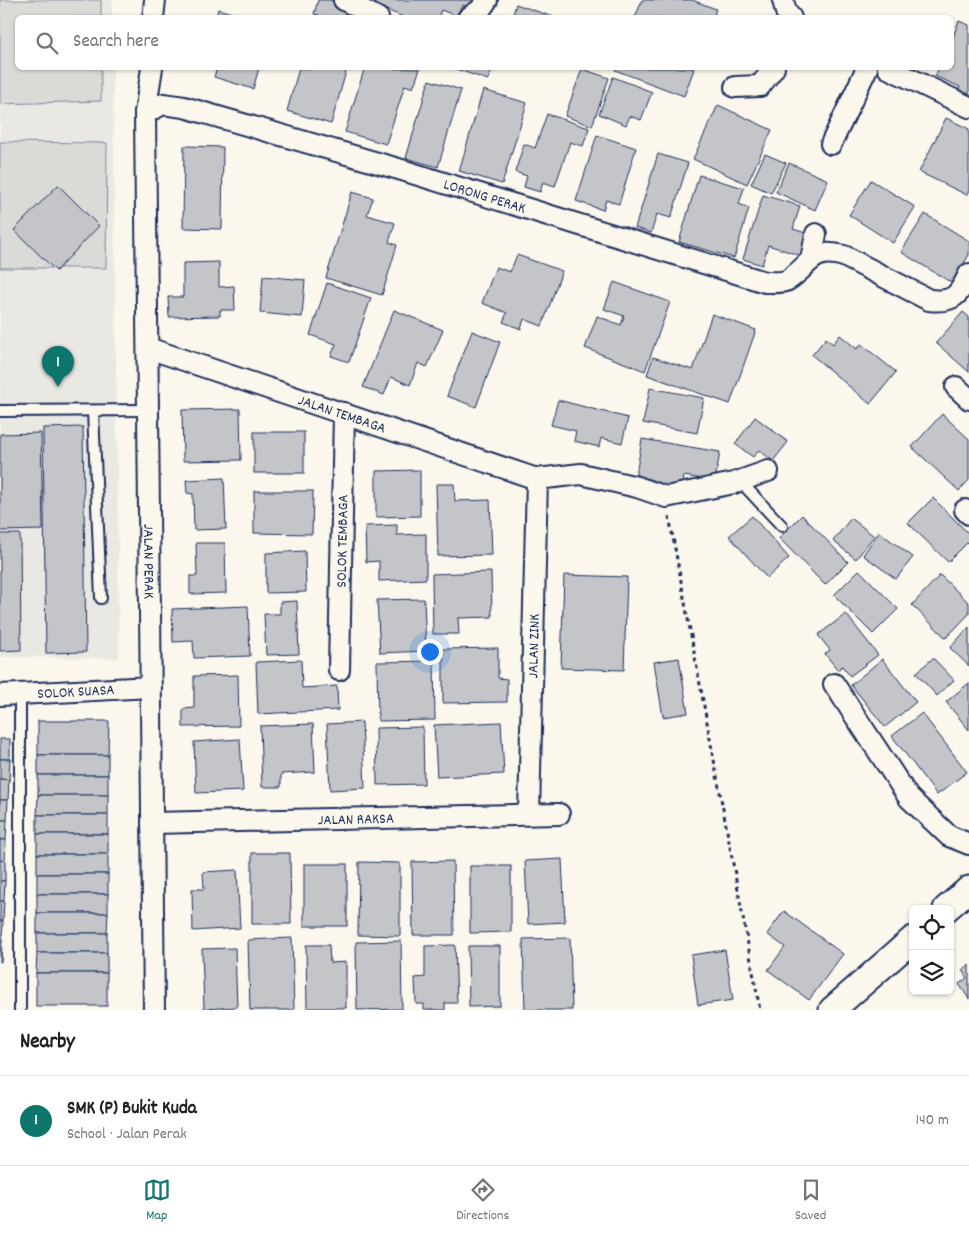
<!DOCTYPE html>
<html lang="en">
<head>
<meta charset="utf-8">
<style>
	body { margin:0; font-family:Dekko,sans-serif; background:#f2f2f2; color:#202124 }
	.controls { position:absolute; right:15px; bottom:15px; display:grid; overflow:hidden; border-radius:8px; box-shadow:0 1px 4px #0004 }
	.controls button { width:45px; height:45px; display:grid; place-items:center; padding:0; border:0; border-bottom:1px solid #e0e0e0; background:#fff; color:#202124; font:25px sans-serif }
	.you { position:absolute; left:429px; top:651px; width:18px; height:18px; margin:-12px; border:4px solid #fff; border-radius:50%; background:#1a73e8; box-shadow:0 0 0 8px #1a73e833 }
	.badge { display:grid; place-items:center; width:32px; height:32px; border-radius:50%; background:#0f766e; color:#fff; font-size:16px; font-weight:700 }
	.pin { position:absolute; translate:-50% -41px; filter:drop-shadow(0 1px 2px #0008) }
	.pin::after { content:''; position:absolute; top:26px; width:18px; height:15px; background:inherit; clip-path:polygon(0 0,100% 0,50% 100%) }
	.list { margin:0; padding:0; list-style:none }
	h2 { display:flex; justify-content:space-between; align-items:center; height:65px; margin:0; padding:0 20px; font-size:21px }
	h2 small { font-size:16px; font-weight:400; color:#757577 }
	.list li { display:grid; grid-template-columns:32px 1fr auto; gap:15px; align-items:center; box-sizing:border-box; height:90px; padding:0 20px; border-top:1px solid #e0e0e0 }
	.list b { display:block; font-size:19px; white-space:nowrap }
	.list p { margin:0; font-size:16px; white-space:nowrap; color:#757577 }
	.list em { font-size:16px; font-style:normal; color:#757577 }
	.icon { flex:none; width:28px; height:28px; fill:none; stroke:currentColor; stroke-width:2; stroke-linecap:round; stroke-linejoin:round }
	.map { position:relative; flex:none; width:969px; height:1010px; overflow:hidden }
	.search { position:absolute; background:#fff; box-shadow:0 1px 4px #0004; left:15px; right:15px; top:15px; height:55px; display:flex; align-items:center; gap:12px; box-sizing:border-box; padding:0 18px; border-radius:8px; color:#757577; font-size:19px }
	.sheet { height:155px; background:#fff }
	nav { display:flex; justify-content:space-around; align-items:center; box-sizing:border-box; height:70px; border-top:1px solid #e0e0e0; background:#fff; font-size:14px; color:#757577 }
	nav a { display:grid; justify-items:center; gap:2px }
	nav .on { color:#0f766e }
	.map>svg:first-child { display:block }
</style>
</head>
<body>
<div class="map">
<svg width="969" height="1010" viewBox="0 0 969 1010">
	<rect width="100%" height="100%" fill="#fbf7ec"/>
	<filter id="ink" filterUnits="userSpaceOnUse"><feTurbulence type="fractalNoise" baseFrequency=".02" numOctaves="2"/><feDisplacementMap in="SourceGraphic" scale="10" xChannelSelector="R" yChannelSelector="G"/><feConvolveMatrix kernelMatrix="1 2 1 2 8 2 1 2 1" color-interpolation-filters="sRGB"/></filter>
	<g filter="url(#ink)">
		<!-- built -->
		<polygon fill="#eae8e2" points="0,0 112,0 112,17 18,18 18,68 113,68 119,658 0,657"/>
		<!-- green -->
		<g fill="#dadad7" stroke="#7a849a">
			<polygon points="0,0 101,0 101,17 18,18 18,68 101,68 101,101 0,104"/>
			<polygon points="0,142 107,143 106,268 0,268"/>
		</g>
		<!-- building -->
		<g fill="#c3c5c9" stroke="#1b2f5e">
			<polygon points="318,0 329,0 368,12 367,18 319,18 319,15 314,14"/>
			<polygon points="376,0 476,0 473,9 462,5 457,16 441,10 438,18 406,18 374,5"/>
			<polygon points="642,0 692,0 716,9 713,18 635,18"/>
			<polygon points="516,4 556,18 512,18"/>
			<polygon points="218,9 248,18 216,18"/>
			<polygon points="959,21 969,25 969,101 956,95 960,87 935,76 939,68 952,68 952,39"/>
			<polygon points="217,68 259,68 253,89 214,77"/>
			<polygon points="299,68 347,68 331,124 287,111"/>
			<polygon points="356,68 420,69 413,88 405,85 386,144 345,132 364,70"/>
			<polygon points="453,68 493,68 488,80"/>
			<polygon points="616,68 690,68 694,69 684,96 615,70"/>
			<polygon points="582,69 609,78 592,126 565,116"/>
			<polygon points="613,77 652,92 641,120 630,116 626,125 599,114"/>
			<polygon points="429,80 461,90 438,167 406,158"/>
			<polygon points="483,90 527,103 502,184 459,171"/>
			<polygon points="718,105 772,130 747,184 693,159"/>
			<polygon points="547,114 589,128 583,146 570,142 555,186 543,182 540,192 524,187 527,176 515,172 524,144 535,148"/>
			<polygon points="946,118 969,129 969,190 967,195 919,172"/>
			<polygon points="597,135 636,148 619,204 606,200 603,210 576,201"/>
			<polygon points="184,146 223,147 222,229 183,228"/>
			<polygon points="658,154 688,163 671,218 657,214 651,233 635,228"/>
			<polygon points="765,154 786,163 771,193 751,184"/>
			<polygon points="789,163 828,180 815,210 776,192"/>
			<polygon points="699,175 744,188 739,204 749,208 734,258 679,242"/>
			<polygon points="871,180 915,207 893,243 849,215"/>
			<polygon points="58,185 99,226 56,271 14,230"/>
			<polygon points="352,192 373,198 367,215 395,223 389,242 397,245 382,295 326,278"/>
			<polygon points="763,195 800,206 793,229 812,235 805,257 768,245 762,265 743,259"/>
			<polygon points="925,214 969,241 969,255 952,283 901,252"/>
			<polygon points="517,255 562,271 542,326 524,319 521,329 503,322 507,313 482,303 496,267 510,272"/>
			<polygon points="219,262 219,287 234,286 235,310 220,310 220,316 169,317 168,297 183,297 183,263"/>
			<polygon points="263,276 305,280 302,317 260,313"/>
			<polygon points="614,282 670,302 645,371 585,348 597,316 621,325 624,316 604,309"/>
			<polygon points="327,283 371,298 349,362 331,356 336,344 310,335"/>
			<polygon points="394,310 443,330 427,367 418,363 410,385 391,377 384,395 363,387"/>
			<polygon points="963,312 969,317 969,372 936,343"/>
			<polygon points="712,314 756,330 730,404 647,375 653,357 693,370"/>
			<polygon points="472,331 500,342 476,407 447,396"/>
			<polygon points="840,335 857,349 861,344 896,372 870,404 812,355 826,338 833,344"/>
			<polygon points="650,388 704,398 697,433 643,423"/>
			<polygon points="558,400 628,418 622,443 601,438 599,447 574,441 576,431 551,425"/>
			<polygon points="240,409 241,460 183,461 182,410"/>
			<polygon points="942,414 969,439 969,480 959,491 912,447"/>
			<polygon points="755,417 788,442 773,461 759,450 753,457 735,444"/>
			<polygon points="83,427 86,652 46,653 43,428"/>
			<rect x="254" y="432" width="50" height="41"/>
			<polygon points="41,433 43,530 0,531 0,434"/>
			<polygon points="642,439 720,452 715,481 684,476 682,489 635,481"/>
			<polygon points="420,470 420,516 376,517 376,471"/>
			<polygon points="224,478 226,529 194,530 193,494 187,493 186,480"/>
			<polygon points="436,484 454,484 455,501 490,500 492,555 438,556"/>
			<polygon points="254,491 313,491 312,534 254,533"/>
			<polygon points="933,498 969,534 969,541 948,562 908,523"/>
			<polygon points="802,515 848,562 825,585 779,538"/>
			<polygon points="752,516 789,558 767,578 729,536"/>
			<polygon points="851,518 874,536 856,559 833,541"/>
			<polygon points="397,525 397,535 426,534 426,579 379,581 379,561 366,562 365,526"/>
			<polygon points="879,532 913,557 896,579 863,555"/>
			<polygon points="0,534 20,534 21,650 0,651"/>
			<polygon points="196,543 225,543 226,593 190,594 190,576 197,576"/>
			<polygon points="305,551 306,592 266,593 266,553"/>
			<polygon points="859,570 898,609 873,634 834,595"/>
			<polygon points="491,572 492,617 458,618 459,634 433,634 432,574"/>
			<polygon points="564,575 627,577 624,670 561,668"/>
			<polygon points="940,575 969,603 969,614 946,638 912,605"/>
			<polygon points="424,599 426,651 380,653 377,600"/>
			<polygon points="297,601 299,654 266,655 264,614 280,614 280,602"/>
			<polygon points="248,606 250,656 194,658 193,641 173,642 172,609"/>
			<polygon points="846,614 878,655 850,676 842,666 838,670 825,654 830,650 818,635"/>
			<polygon points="969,627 969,666 950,648"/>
			<polygon points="498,648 498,678 507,679 507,702 443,703 443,649"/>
			<polygon points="679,658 688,713 663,717 654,662"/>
			<polygon points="933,658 954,680 937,696 916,673"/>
			<polygon points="882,659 916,702 885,727 851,685"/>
			<polygon points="301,660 302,688 337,686 338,710 258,714 256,662"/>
			<polygon points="434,661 435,720 378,721 377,662"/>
			<polygon points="238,675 239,726 183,727 183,709 194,708 194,676"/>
			<polygon points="969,683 969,730 946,702"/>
			<polygon points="922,713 967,772 937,795 892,736"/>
			<polygon points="38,721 109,721 108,755 38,755"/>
			<polygon points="362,722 365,788 330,790 327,724"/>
			<polygon points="501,722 504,774 437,777 434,725"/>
			<polygon points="313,724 315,772 281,774 281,787 262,787 260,726"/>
			<polygon points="423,727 424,784 377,785 376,728"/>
			<rect x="0" y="739" width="10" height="20"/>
			<polygon points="240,739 243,791 196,793 194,742"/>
			<rect x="38" y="755" width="70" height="20"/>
			<polygon points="0,759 10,759 9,780 0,779"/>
			<rect x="38" y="775" width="70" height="20"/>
			<polygon points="0,779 9,780 8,800 0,800"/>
			<polygon points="38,795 108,795 108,815 37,815"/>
			<polygon points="0,800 8,800 7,820 0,820"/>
			<rect x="37" y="815" width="71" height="19"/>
			<polygon points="0,820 7,820 6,840 0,840"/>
			<rect x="37" y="834" width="71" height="20"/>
			<polygon points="0,840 6,840 5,861 0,860"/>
			<polygon points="252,853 290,853 291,924 252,924"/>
			<rect x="37" y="854" width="71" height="20"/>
			<polygon points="562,859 565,922 528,924 525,861"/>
			<polygon points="0,860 5,861 5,881 0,881"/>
			<polygon points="453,861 454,935 413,935 412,862"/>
			<polygon points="359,862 400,863 400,936 358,935"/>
			<rect x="304" y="864" width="43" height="62"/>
			<polygon points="470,866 511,866 511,932 470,933"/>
			<polygon points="237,870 240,928 193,931 192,889 204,889 203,872"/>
			<rect x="37" y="874" width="71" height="20"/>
			<polygon points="0,881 5,881 4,901 0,901"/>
			<rect x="37" y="894" width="71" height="19"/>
			<polygon points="0,901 4,901 3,921 0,921"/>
			<polygon points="784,911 843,954 809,1000 768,970 785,947 767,934"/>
			<polygon points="37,913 108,913 107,933 37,933"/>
			<polygon points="0,921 3,921 2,942 0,941"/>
			<rect x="37" y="933" width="70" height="20"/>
			<polygon points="292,938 294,1010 250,1010 248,940"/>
			<polygon points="570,938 572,1010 525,1010 523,939"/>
			<polygon points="0,941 2,942 1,962 0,962"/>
			<polygon points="401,941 402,1009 357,1010 356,942"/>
			<polygon points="306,945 329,945 330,963 346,962 346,1008 307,1008"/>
			<polygon points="455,945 457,1003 445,1003 445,1010 424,1010 424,1004 416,1004 415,978 425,977 425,946"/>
			<polygon points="468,946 500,946 500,1006 469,1007"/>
			<polygon points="235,948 237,1007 204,1009 202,949"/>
			<polygon points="725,950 733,1000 698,1005 691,955"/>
			<polygon points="37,953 107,953 107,973 36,973"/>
			<polygon points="969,965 969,999 959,984 967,978 962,970"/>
			<rect x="36" y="973" width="71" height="33"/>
		</g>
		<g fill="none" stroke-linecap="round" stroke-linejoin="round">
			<!-- service casing -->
			<g stroke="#1b2f5e" stroke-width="14">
				<g id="service">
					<polyline points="0,411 148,410"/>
					<polyline points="93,411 101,598"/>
					<polyline points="740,481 782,526"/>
					<polyline points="20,694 20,1010"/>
				</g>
			</g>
			<!-- minor casing -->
			<g stroke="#1b2f5e" stroke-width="24">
				<g id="minor">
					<polyline points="344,0 378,18"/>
					<polyline points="783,0 786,12 791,18"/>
					<polyline points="153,18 155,0"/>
					<polyline points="468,18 480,10 487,0"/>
					<path id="s1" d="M 152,68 L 145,113 L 154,1010"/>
					<polyline points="888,68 969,107"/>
					<polyline points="735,87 760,86 774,68"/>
					<path id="s2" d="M 145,113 L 163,104 L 184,107 L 402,170 L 765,282 C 772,282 783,283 788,280 C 811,265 811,247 844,256 L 929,300 C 954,303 959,295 969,274"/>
					<polyline points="831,144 867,68"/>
					<polyline points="811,260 816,234"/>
					<path id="s3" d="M 148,348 L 537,479 L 581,474 L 637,487 L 666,497 L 734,483 L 768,471"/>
					<polyline points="956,387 969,399"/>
					<polyline points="965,510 969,514"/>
					<path id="s4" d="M 339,670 L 344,413"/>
					<polyline points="834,684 909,798 949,836 969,844"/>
					<path id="s5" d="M 0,695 L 151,687"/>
					<path id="s6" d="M 529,814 L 537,479"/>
					<path id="s7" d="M 152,823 L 559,814"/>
				</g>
			</g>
			<!-- tertiary casing -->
			<g stroke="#1b2f5e" stroke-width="29">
				<g id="tertiary">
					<polyline points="946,909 969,889"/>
					<polyline points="832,1010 913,939"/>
				</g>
			</g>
			<!-- path -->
			<polyline stroke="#1b2f5e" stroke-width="3" stroke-dasharray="4 4" stroke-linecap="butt" points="669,516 760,1010"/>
			<!-- service -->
			<use href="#service" stroke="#fbf7ec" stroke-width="10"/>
			<!-- minor -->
			<use href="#minor" stroke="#fbf7ec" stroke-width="20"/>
			<!-- tertiary -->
			<use href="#tertiary" stroke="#fbf7ec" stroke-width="25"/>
		</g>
	</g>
	<g text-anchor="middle" stroke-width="4" stroke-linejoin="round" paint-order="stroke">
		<!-- street labels -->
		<g font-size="15" fill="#1b2f5e" stroke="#fbf7ec">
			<text dy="5" stroke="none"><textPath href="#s2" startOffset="355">LORONG PERAK</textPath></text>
			<text dy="5" stroke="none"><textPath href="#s3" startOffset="205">JALAN TEMBAGA</textPath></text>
			<text dy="5" stroke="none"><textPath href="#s4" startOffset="129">SOLOK TEMBAGA</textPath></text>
			<text dy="5" stroke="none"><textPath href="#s1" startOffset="494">JALAN PERAK</textPath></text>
			<text dy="5" stroke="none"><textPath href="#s6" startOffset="168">JALAN ZINK</textPath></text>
			<text dy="5" stroke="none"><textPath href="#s5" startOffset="76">SOLOK SUASA</textPath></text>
			<text dy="5" stroke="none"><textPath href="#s7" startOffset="204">JALAN RAKSA</textPath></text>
		</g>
	</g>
</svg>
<div class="controls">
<button><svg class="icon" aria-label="locate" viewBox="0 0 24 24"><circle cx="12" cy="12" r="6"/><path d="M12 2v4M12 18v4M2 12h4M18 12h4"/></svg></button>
<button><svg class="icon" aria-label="layers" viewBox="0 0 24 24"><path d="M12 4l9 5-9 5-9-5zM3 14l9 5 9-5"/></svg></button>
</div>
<div class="you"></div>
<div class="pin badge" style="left:58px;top:387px">1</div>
<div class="search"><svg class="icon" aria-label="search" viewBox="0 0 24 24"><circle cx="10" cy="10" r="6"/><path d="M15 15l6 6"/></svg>Search here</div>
</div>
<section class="sheet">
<h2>Nearby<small></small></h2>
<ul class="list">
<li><span class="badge">1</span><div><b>SMK (P) Bukit Kuda</b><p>School · Jalan Perak</p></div><em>140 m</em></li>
</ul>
</section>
<nav>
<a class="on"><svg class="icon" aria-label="map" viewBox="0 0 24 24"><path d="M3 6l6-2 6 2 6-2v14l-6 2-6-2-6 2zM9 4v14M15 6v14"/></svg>Map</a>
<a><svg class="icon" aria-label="directions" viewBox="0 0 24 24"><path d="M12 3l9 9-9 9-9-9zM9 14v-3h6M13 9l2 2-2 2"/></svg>Directions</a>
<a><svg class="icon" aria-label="saved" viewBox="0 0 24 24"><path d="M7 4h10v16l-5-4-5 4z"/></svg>Saved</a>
</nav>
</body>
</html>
